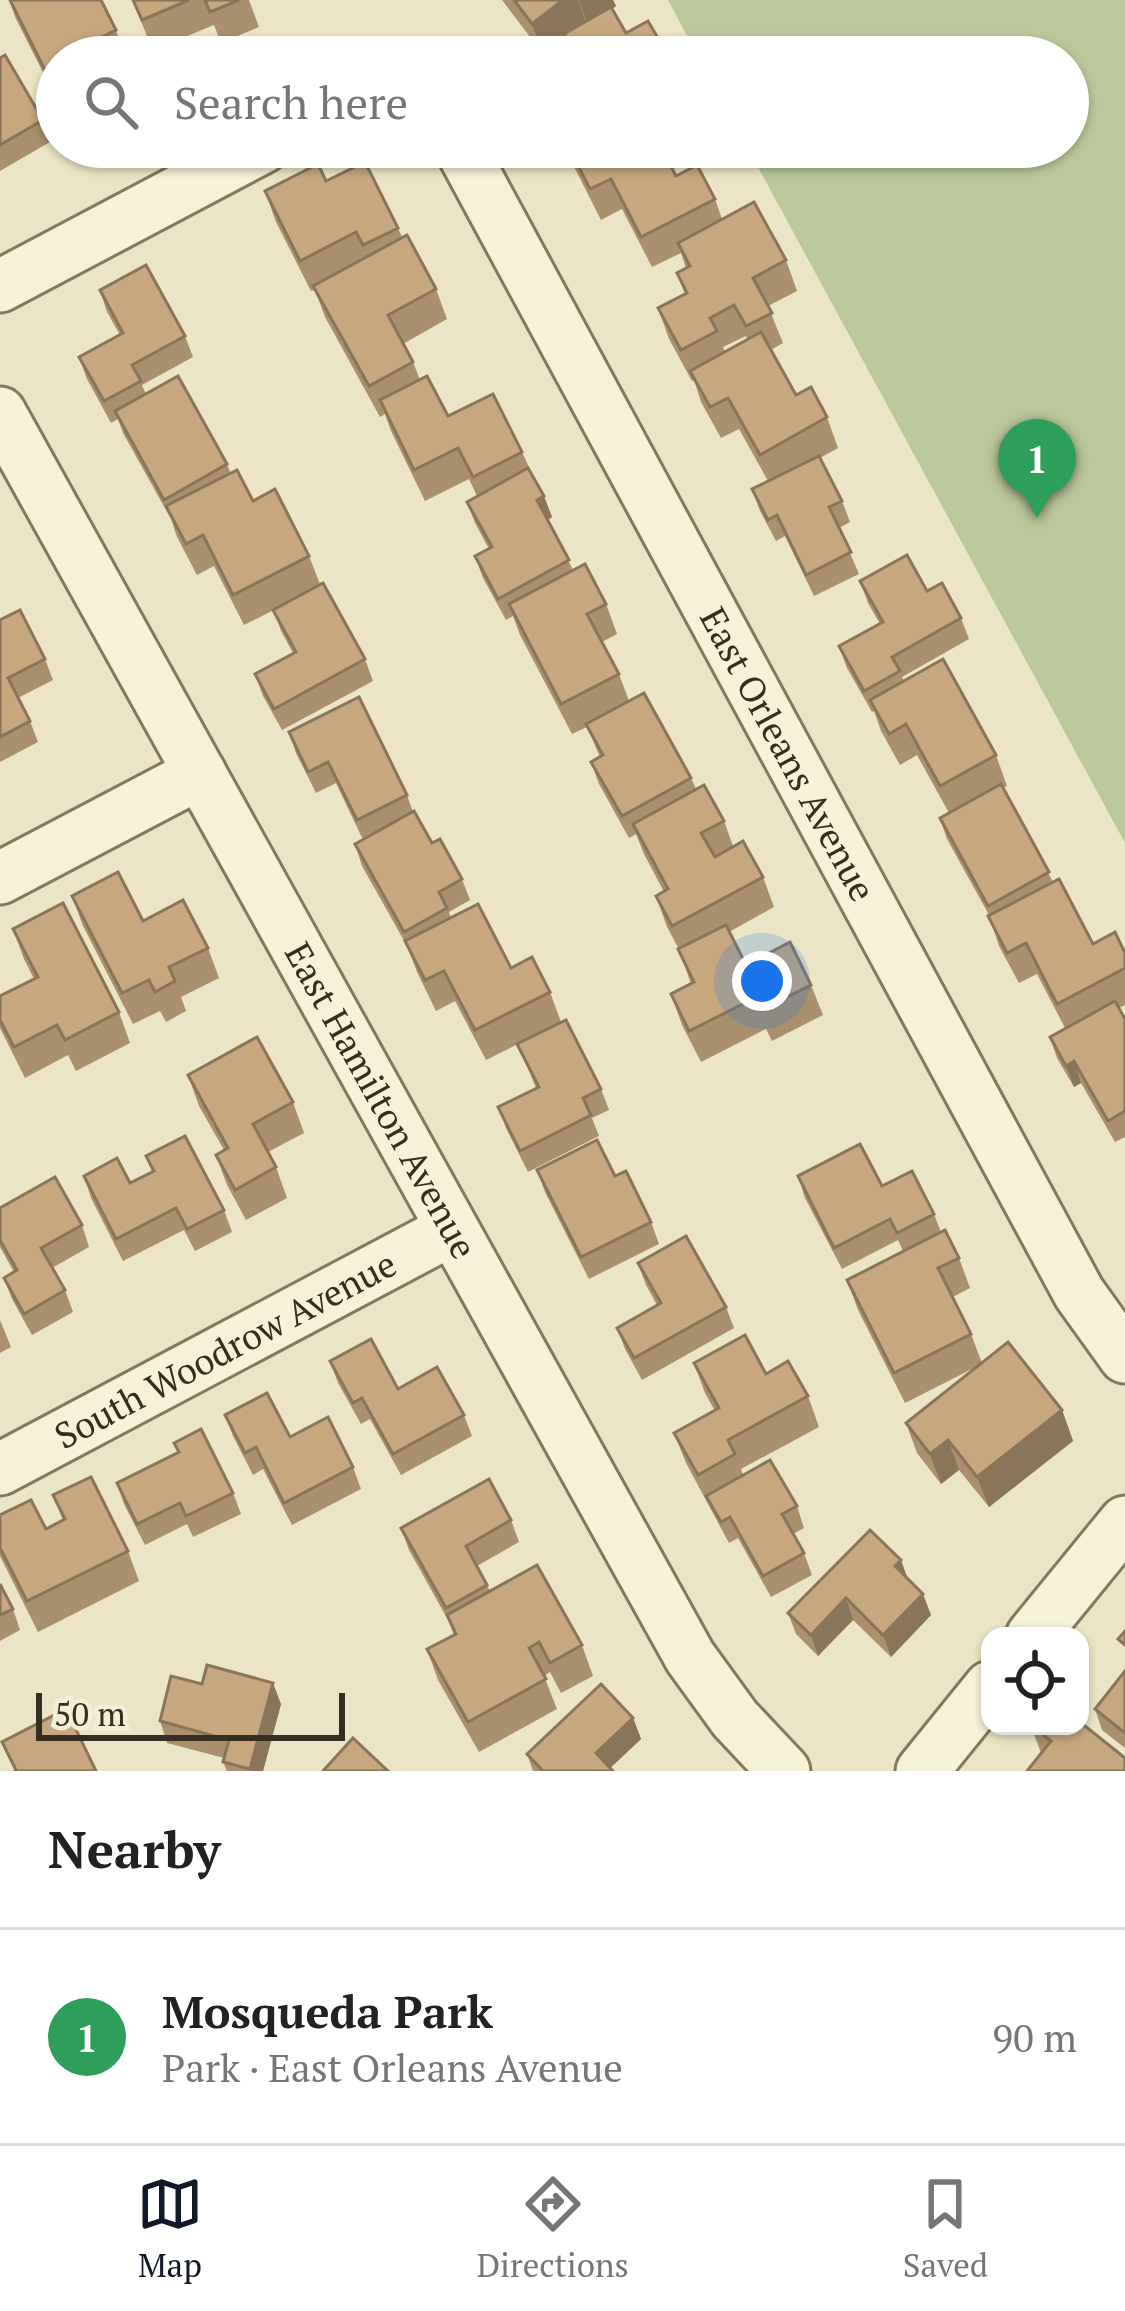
<!DOCTYPE html>
<html lang="en">
<head>
<meta charset="utf-8">
<style>
	body { margin:0; font-family:"PT Serif",serif; background:#f2f2f2; color:#222 }
	.controls { position:absolute; right:36px; bottom:36px; display:grid; overflow:hidden; border-radius:24px; box-shadow:0 3px 9px #0004 }
	.controls button { width:108px; height:108px; display:grid; place-items:center; padding:0; border:0; border-bottom:3px solid #e0e0e0; background:#fff; color:#222; font:60px sans-serif }
	.scale { position:absolute; left:36px; bottom:30px; width:309px; box-sizing:border-box; padding-left:12px; border:6px solid #352d1f; border-top:0; font-size:33px; line-height:42px; white-space:nowrap; color:#352d1f; -webkit-text-stroke:9px #f3eed4; paint-order:stroke }
	.you { position:absolute; left:762px; top:981px; width:42px; height:42px; margin:-30px; border:9px solid #fff; border-radius:50%; background:#1a73e8; box-shadow:0 0 0 18px #1a73e833 }
	.badge { display:grid; place-items:center; width:78px; height:78px; border-radius:50%; background:#111827; color:#fff; font-size:39px; font-weight:700 }
	.pin { position:absolute; translate:-50% -99px; filter:drop-shadow(0 3px 6px #0008) }
	.pin::after { content:''; position:absolute; top:63px; width:42px; height:36px; background:inherit; clip-path:polygon(0 0,100% 0,50% 100%) }
	.list { margin:0; padding:0; list-style:none }
	h2 { display:flex; justify-content:space-between; align-items:center; height:156px; margin:0; padding:0 48px; font-size:51px }
	h2 small { font-size:39px; font-weight:400; color:#767676 }
	.list li { display:grid; grid-template-columns:78px 1fr auto; gap:36px; align-items:center; box-sizing:border-box; height:216px; padding:0 48px; border-top:3px solid #e0e0e0 }
	.list b { display:block; font-size:45px; white-space:nowrap }
	.list p { margin:0; font-size:39px; white-space:nowrap; color:#767676 }
	.list em { font-size:39px; font-style:normal; color:#767676 }
	.icon { flex:none; width:66px; height:66px; fill:none; stroke:currentColor; stroke-width:2; stroke-linecap:round; stroke-linejoin:round }
	.map { position:relative; flex:none; width:1125px; height:1771px; overflow:hidden }
	.search { position:absolute; background:#fff; box-shadow:0 3px 9px #0004; left:36px; right:36px; top:36px; height:132px; display:flex; align-items:center; gap:30px; box-sizing:border-box; padding:0 42px; border-radius:66px; color:#767676; font-size:45px }
	.sheet { height:372px; background:#fff }
	nav { display:flex; justify-content:space-around; align-items:center; box-sizing:border-box; height:168px; border-top:3px solid #e0e0e0; background:#fff; font-size:33px; color:#767676 }
	nav a { display:grid; justify-items:center; gap:6px }
	nav .on { color:#111827 }
	.map>svg:first-child { display:block }
</style>
</head>
<body>
<div class="map">
<svg width="1125" height="1771" viewBox="0 0 1125 1771">
	<rect width="100%" height="100%" fill="#ebe5c5"/>
	<!-- green -->
	<polygon fill="#bbc89a" points="668,0 1125,0 1125,843 747,147 1068,147 1068,57 698,57"/>
	<g fill="none" stroke-linecap="round" stroke-linejoin="round">
		<!-- street casing -->
		<g stroke="#84785d" stroke-width="57">
			<g id="street">
				<path id="s1" d="M 460,147 L 1079,1293 L 1125,1357"/>
				<polyline points="0,286 263,147"/>
				<path id="s2" d="M 0,413 L 690,1657 L 735,1719 L 784,1771"/>
				<polyline points="0,878 200,773"/>
				<path id="s3" d="M 0,1469 L 451,1230"/>
				<polyline points="1032,1636 1125,1522"/>
				<polyline points="922,1771 990,1687"/>
			</g>
		</g>
		<!-- street -->
		<use href="#street" stroke="#f6f2d8" stroke-width="51"/>
	</g>
	<!-- wall -->
	<g fill="#aa906c" fill-rule="evenodd">
		<polygon points="9,0 116,30 123,51 111,57 57,57 57,100 16,19"/>
		<polygon points="132,0 249,0 259,27 221,43 214,25 153,50"/>
		<polygon points="502,0 613,0 616,6 612,9 626,33 669,57 572,57 565,37 543,54"/>
		<polygon points="0,58 43,120 50,142 0,171"/>
		<path d="M 564,147 L 661,147 L 676,176 L 715,199 L 722,219 L 786,260 L 797,291 L 768,306 L 783,343 L 771,350 L 796,395 L 827,417 L 838,448 L 820,458 L 842,501 L 850,522 L 839,528 L 859,574 L 814,596 L 785,536 L 776,541 L 760,511 L 752,489 L 768,481 L 739,429 L 721,438 L 701,402 L 694,380 L 692,381 L 669,339 L 658,308 L 685,294 L 677,273 L 686,268 L 681,253 L 652,267 L 622,209 L 601,220 ZM 746,336 L 747,339 L 725,352 L 723,347 Z"/>
		<polygon points="326,181 398,228 402,237 436,289 447,319 403,344 413,362 420,380 448,416 522,452 552,517 548,520 573,570 606,604 617,634 602,642 619,674 629,701 691,778 696,789 724,821 733,846 763,877 774,907 729,932 746,965 811,985 823,1015 772,1041 766,1029 701,1062 682,1025 671,994 691,984 679,949 667,927 656,896 664,892 644,854 636,834 629,838 599,784 591,762 600,757 587,727 572,734 520,635 513,616 506,620 483,578 475,556 489,549 475,523 467,502 477,496 469,479 425,501 391,431 385,414 380,417 325,317 315,290 311,291 276,222 265,191"/>
		<polygon points="100,290 185,336 193,357 142,385 146,394 227,464 231,474 253,501 309,556 320,584 365,659 373,681 282,730 263,696 255,674 293,653 281,631 274,610 244,625 214,566 197,575 177,537 171,519 123,433 118,419 111,423 87,379 79,357 120,335 107,312"/>
		<polygon points="860,581 927,591 961,618 969,639 902,677 904,681 996,755 1007,786 1003,788 1053,882 1093,944 1125,953 1125,1005 1119,1008 1125,1019 1125,1137 1115,1142 1081,1083 1074,1087 1057,1058 1050,1037 1065,1028 1037,974 1019,983 999,946 989,915 947,839 940,818 949,813 917,755 900,765 881,731 874,711 872,712 847,668 839,646 880,624 868,603"/>
		<polygon points="0,620 45,659 53,680 18,698 30,721 38,742 0,762"/>
		<polygon points="289,732 407,795 413,812 432,843 462,879 470,900 449,912 451,918 511,968 550,992 561,1022 601,1089 609,1110 592,1118 599,1136 528,1172 506,1128 498,1107 536,1088 518,1044 486,1060 455,1001 436,1011 417,972 407,946 362,866 355,844 363,840 336,783 316,793 296,753"/>
		<polygon points="72,896 143,921 208,948 219,978 181,997 186,1011 166,1022 160,1011 133,1024 83,926"/>
		<polygon points="13,929 119,1012 130,1043 76,1071 68,1055 25,1078 0,1028 0,996 34,979 24,959"/>
		<polygon points="188,1075 293,1102 304,1133 268,1152 276,1167 287,1198 246,1220 227,1185 216,1155 224,1150 199,1106"/>
		<polygon points="146,1156 224,1210 232,1232 195,1251 184,1230 123,1261 91,1198 84,1176 130,1183 152,1172"/>
		<polygon points="537,1170 615,1176 651,1222 659,1244 589,1279 545,1192"/>
		<polygon points="798,1176 882,1186 934,1214 941,1232 959,1258 970,1288 953,1297 971,1334 982,1363 1062,1410 1073,1441 989,1507 959,1470 941,1484 917,1453 906,1423 976,1367 905,1403 858,1310 847,1280 903,1251 898,1240 842,1269 805,1198"/>
		<polygon points="0,1208 82,1225 89,1247 52,1268 65,1290 73,1312 32,1335 12,1299 4,1278 14,1272 0,1247"/>
		<polygon points="638,1263 726,1307 734,1328 642,1380 625,1349 617,1328 657,1305 646,1285"/>
		<polygon points="0,1320 11,1347 0,1353"/>
		<polygon points="330,1361 464,1415 472,1436 401,1475 370,1419 361,1424 338,1383"/>
		<polygon points="694,1363 766,1374 808,1396 819,1427 741,1469 743,1475 797,1506 804,1528 793,1534 804,1553 812,1575 771,1597 738,1538 729,1543 686,1463 674,1433 715,1411 705,1393"/>
		<polygon points="225,1415 290,1437 353,1467 361,1489 292,1525 263,1469 253,1475 233,1436"/>
		<polygon points="174,1443 233,1493 241,1514 193,1537 187,1524 145,1545 124,1504 117,1483 178,1453"/>
		<polygon points="53,1495 128,1551 139,1581 38,1632 0,1556 0,1515 46,1529 63,1520"/>
		<polygon points="511,1520 519,1542 477,1566 490,1591 582,1645 593,1676 561,1693 550,1672 544,1676 557,1709 479,1752 438,1680 427,1649 454,1635 448,1620 409,1550 401,1528"/>
		<polygon points="907,1578 931,1615 891,1657 853,1620 818,1656 796,1634 788,1613"/>
		<polygon points="0,1584 13,1609 20,1630 0,1641"/>
		<polygon points="1125,1671 1125,1748 1102,1730 1095,1709"/>
		<polygon points="281,1704 263,1771 227,1771 223,1762 224,1758 167,1743 160,1721"/>
		<polygon points="633,1718 641,1739 610,1768 613,1771 533,1771 527,1754"/>
		<polygon points="1031,1726 1125,1758 1041,1753"/>
	</g>
	<!-- shaded-wall -->
	<g fill="#8b7558">
		<polygon points="563,0 578,0 586,22 543,54 532,24"/>
		<polygon points="579,0 613,0 616,6 589,27"/>
		<polygon points="544,496 552,517 545,522 537,500"/>
		<polygon points="1074,1061 1081,1083 1074,1087 1066,1066"/>
		<polygon points="1062,1410 1073,1441 989,1507 977,1477"/>
		<polygon points="948,1440 959,1470 941,1484 930,1454"/>
		<polygon points="901,1560 909,1582 895,1566"/>
		<polygon points="923,1594 931,1615 891,1657 883,1635"/>
		<polygon points="846,1598 853,1620 818,1656 811,1635"/>
		<polygon points="273,1683 281,1704 263,1771 251,1771"/>
		<polygon points="633,1718 641,1739 607,1771 596,1753"/>
	</g>
	<!-- building -->
	<g fill="#c6a77e" stroke="#8b7558" stroke-width="3">
		<polygon points="10,0 101,0 116,30 77,49 81,57 57,57 57,94"/>
		<polygon points="133,0 189,0 142,20"/>
		<polygon points="205,0 239,0 210,12"/>
		<polygon points="514,0 563,0 532,24"/>
		<polygon points="611,7 626,33 648,21 669,57 577,57 564,34"/>
		<polygon points="5,55 43,120 0,145 0,58"/>
		<polygon points="577,147 661,147 676,176 697,165 715,199 641,237 611,179 590,189 570,150"/>
		<polygon points="365,162 398,228 363,245 356,232 300,261 265,191 318,164 326,181"/>
		<polygon points="754,202 786,260 753,278 772,313 746,326 734,305 710,318 717,331 681,350 658,308 687,293 677,273 690,266 678,243"/>
		<polygon points="407,235 436,289 388,315 413,362 369,386 313,286"/>
		<polygon points="146,265 185,336 132,365 141,381 104,401 79,357 123,333 100,290"/>
		<polygon points="761,332 796,395 811,387 827,417 760,455 728,398 710,407 690,371"/>
		<polygon points="178,376 227,464 164,500 115,411"/>
		<polygon points="427,376 448,416 493,394 522,452 473,477 458,448 414,470 380,400"/>
		<polygon points="819,456 842,501 829,507 851,552 806,575 777,515 768,520 752,489"/>
		<polygon points="528,468 544,496 537,500 569,560 498,599 475,556 492,547 467,502"/>
		<polygon points="237,470 253,501 275,489 309,556 233,595 203,535 186,544 166,506"/>
		<polygon points="907,555 927,591 942,583 961,618 892,657 900,671 864,691 839,646 883,622 860,581"/>
		<polygon points="585,564 606,604 587,614 619,674 561,704 509,604"/>
		<polygon points="323,583 365,659 274,709 255,674 296,652 273,610"/>
		<polygon points="20,610 45,659 8,678 30,721 0,737 0,620"/>
		<polygon points="943,659 996,755 940,786 906,724 889,734 870,700"/>
		<polygon points="644,693 691,778 622,816 591,762 603,755 586,724"/>
		<polygon points="359,697 407,795 357,820 328,762 308,772 289,732"/>
		<polygon points="1001,784 1049,872 988,906 940,818"/>
		<polygon points="704,785 724,821 701,833 715,857 743,841 763,877 672,926 656,896 668,889 633,824"/>
		<polygon points="414,811 432,843 440,839 462,879 439,892 447,908 404,932 355,844"/>
		<polygon points="118,872 143,921 183,900 208,948 169,967 175,981 155,992 149,980 122,993 72,896"/>
		<polygon points="1059,879 1093,944 1115,932 1125,953 1125,968 1057,1004 1026,943 1007,953 988,916"/>
		<polygon points="63,903 119,1012 65,1040 57,1025 14,1047 0,1020 0,996 38,977 13,929"/>
		<polygon points="478,904 511,968 532,957 550,992 475,1030 444,971 425,980 405,941"/>
		<polygon points="726,925 746,965 790,942 811,985 761,1010 755,998 689,1031 671,994 694,982 678,949"/>
		<polygon points="1115,1001 1125,1019 1125,1111 1108,1121 1074,1061 1066,1066 1050,1037"/>
		<polygon points="566,1020 601,1089 583,1098 591,1115 520,1151 498,1107 539,1087 517,1044"/>
		<polygon points="257,1037 293,1102 253,1124 276,1167 235,1190 216,1155 228,1148 188,1075"/>
		<polygon points="185,1136 224,1210 187,1229 176,1208 116,1239 84,1176 117,1158 130,1183 154,1171 146,1156"/>
		<polygon points="597,1140 615,1176 626,1171 651,1222 581,1257 537,1170"/>
		<polygon points="860,1144 882,1186 912,1171 934,1214 897,1233 890,1219 834,1248 798,1176"/>
		<polygon points="55,1177 82,1225 41,1248 65,1290 24,1314 4,1278 17,1270 0,1240 0,1208"/>
		<polygon points="945,1230 959,1258 938,1268 971,1334 894,1373 847,1280"/>
		<polygon points="686,1236 726,1307 634,1358 617,1328 661,1303 638,1263"/>
		<polygon points="745,1335 766,1374 788,1361 808,1396 728,1440 735,1454 698,1475 674,1433 719,1408 694,1363"/>
		<polygon points="371,1339 398,1389 437,1367 464,1415 393,1454 362,1398 353,1403 330,1361"/>
		<polygon points="1008,1342 1062,1410 977,1477 948,1440 930,1454 906,1423"/>
		<polygon points="267,1393 290,1437 328,1417 353,1467 284,1503 256,1447 245,1453 225,1415"/>
		<polygon points="201,1429 233,1493 186,1516 180,1503 137,1524 117,1483 179,1452 174,1443"/>
		<polygon points="770,1460 797,1506 782,1514 804,1553 763,1576 730,1517 721,1522 706,1496"/>
		<polygon points="91,1477 128,1551 27,1601 0,1548 0,1515 31,1500 46,1529 65,1519 53,1495"/>
		<polygon points="489,1479 511,1520 466,1546 487,1585 446,1608 401,1528"/>
		<polygon points="870,1530 901,1560 895,1566 923,1594 883,1635 846,1598 811,1635 788,1613"/>
		<polygon points="537,1565 582,1645 550,1663 539,1642 529,1648 546,1679 468,1722 427,1649 456,1634 447,1615"/>
		<polygon points="0,1584 13,1609 0,1615"/>
		<polygon points="1125,1631 1125,1645 1118,1639"/>
		<polygon points="207,1665 273,1683 250,1769 223,1762 229,1740 160,1721 171,1676 202,1684"/>
		<polygon points="1125,1671 1125,1733 1095,1709"/>
		<polygon points="601,1684 633,1718 596,1753 613,1771 543,1771 527,1754"/>
		<polygon points="66,1709 96,1771 15,1771 16,1770 2,1742"/>
		<polygon points="1080,1722 1125,1758 1125,1771 1027,1771 1051,1741 1032,1726 1080,1726"/>
		<polygon points="353,1738 388,1771 323,1771"/>
	</g>
	<g text-anchor="middle" stroke-width="12" stroke-linejoin="round" paint-order="stroke">
		<!-- street labels -->
		<g font-size="36" fill="#352d1f" stroke="#f3eed4">
			<text dy="13" stroke="none"><textPath href="#s1" startOffset="690">East Orleans Avenue</textPath></text>
			<text dy="13" stroke="none"><textPath href="#s2" startOffset="786">East Hamilton Avenue</textPath></text>
			<text dy="13" stroke="none"><textPath href="#s3" startOffset="255">South Woodrow Avenue</textPath></text>
		</g>
	</g>
</svg>
<div class="controls">
<button><svg class="icon" aria-label="locate" viewBox="0 0 24 24"><circle cx="12" cy="12" r="6"/><path d="M12 2v4M12 18v4M2 12h4M18 12h4"/></svg></button>
</div>
<div class="scale">50 m</div>
<div class="you"></div>
<div class="pin badge" style="left:1037px;top:518px;background:#2e9e5b">1</div>
<div class="search"><svg class="icon" aria-label="search" viewBox="0 0 24 24"><circle cx="10" cy="10" r="6"/><path d="M15 15l6 6"/></svg>Search here</div>
</div>
<section class="sheet">
<h2>Nearby<small></small></h2>
<ul class="list">
<li><span class="badge" style="background:#2e9e5b">1</span><div><b>Mosqueda Park</b><p>Park · East Orleans Avenue</p></div><em>90 m</em></li>
</ul>
</section>
<nav>
<a class="on"><svg class="icon" aria-label="map" viewBox="0 0 24 24"><path d="M3 6l6-2 6 2 6-2v14l-6 2-6-2-6 2zM9 4v14M15 6v14"/></svg>Map</a>
<a><svg class="icon" aria-label="directions" viewBox="0 0 24 24"><path d="M12 3l9 9-9 9-9-9zM9 14v-3h6M13 9l2 2-2 2"/></svg>Directions</a>
<a><svg class="icon" aria-label="saved" viewBox="0 0 24 24"><path d="M7 4h10v16l-5-4-5 4z"/></svg>Saved</a>
</nav>
</body>
</html>
